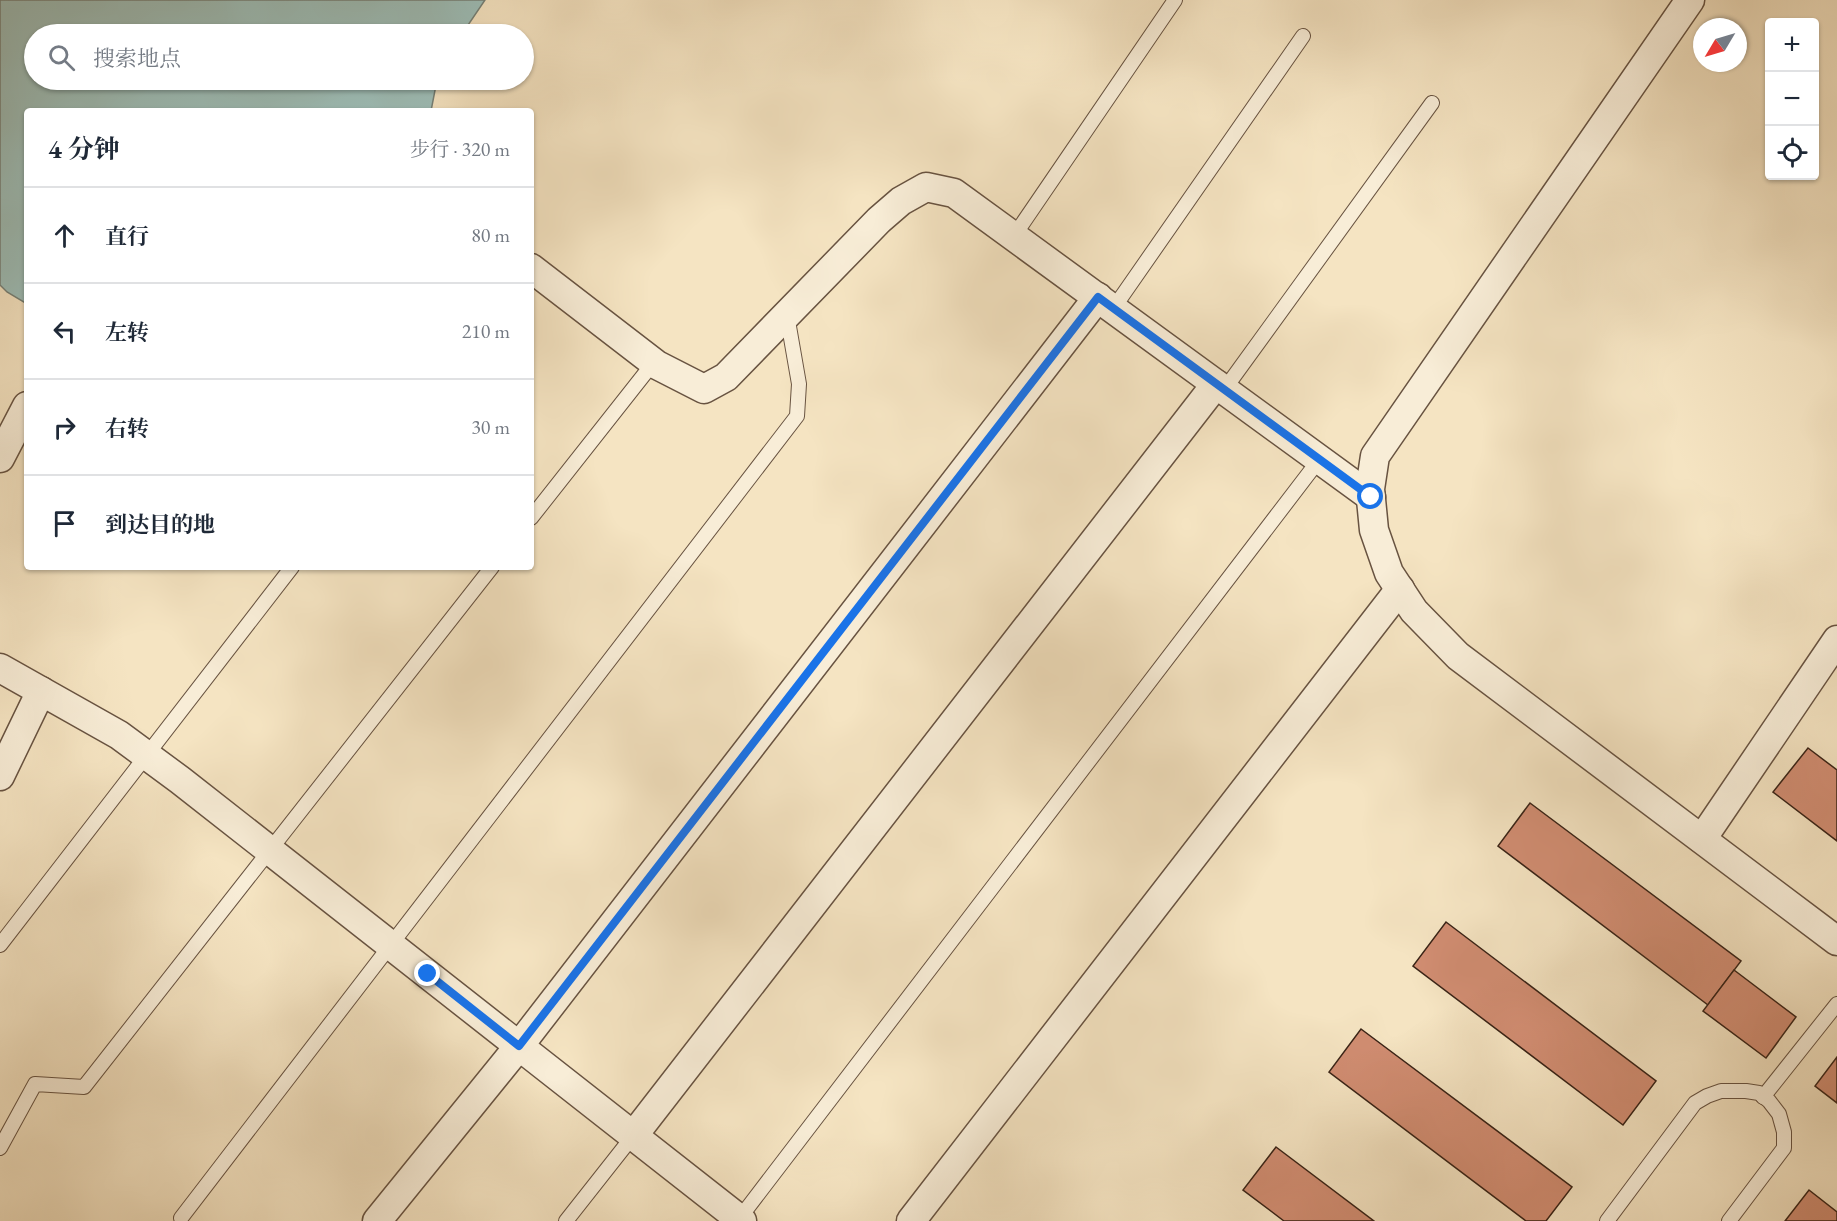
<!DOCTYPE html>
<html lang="zh">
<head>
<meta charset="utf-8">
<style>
	body { margin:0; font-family:"EB Garamond","Noto Serif SC",serif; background:#f2f2f3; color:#1f2937 }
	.controls { position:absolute; right:18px; top:18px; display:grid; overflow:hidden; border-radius:6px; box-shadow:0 2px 4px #0004 }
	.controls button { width:54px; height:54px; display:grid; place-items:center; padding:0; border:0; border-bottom:2px solid #e0e1e3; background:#fff; color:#1f2937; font:30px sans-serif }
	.compass { position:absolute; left:1693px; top:18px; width:54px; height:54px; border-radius:50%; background:#fff; box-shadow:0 2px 4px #0004; rotate:232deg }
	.stop { position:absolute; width:18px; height:18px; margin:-14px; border:4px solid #1a73e8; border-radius:50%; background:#fff }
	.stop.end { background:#1a73e8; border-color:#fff; box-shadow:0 2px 6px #0008 }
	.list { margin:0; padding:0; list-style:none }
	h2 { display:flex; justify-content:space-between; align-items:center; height:78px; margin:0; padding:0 24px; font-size:26px }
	h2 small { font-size:20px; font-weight:400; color:#747a83 }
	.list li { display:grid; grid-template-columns:39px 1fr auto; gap:18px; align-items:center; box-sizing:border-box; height:96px; padding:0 24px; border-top:2px solid #e0e1e3 }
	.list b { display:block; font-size:22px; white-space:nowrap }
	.list em { font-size:20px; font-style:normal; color:#747a83 }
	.icon { flex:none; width:33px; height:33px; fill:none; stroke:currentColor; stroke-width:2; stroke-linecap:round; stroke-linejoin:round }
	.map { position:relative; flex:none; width:1837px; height:1221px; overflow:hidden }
	.search { position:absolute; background:#fff; box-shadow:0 2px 4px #0004; left:24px; top:24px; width:510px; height:66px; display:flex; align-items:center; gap:15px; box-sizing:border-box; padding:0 21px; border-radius:33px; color:#747a83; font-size:22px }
	.panel { position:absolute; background:#fff; box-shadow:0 2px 4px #0004; left:24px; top:108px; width:510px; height:462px; border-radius:6px }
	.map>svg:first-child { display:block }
</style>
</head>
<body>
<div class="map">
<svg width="1837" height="1221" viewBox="0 0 1837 1221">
	<rect width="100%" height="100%" fill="#f5e4c2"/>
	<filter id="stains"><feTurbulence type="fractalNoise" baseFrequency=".00333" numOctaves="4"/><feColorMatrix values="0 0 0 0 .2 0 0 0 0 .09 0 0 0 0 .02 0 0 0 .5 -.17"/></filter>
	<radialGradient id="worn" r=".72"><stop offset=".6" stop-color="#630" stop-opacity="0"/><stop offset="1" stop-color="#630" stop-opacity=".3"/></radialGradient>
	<!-- water -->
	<polygon fill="#9dbeb8" stroke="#758077" stroke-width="1.5" points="0,0 485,0 462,34 34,34 34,80 437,80 431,111 27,111 27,304 7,292 0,285"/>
	<!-- building -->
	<g fill="#d18d72" stroke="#392316" stroke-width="1.5">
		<polygon points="1808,748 1837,770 1837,841 1773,792"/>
		<polygon points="1530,803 1741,961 1708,1005 1498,846"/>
		<polygon points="1446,922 1656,1081 1623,1125 1413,966"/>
		<polygon points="1734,970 1796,1017 1766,1058 1703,1011"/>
		<polygon points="1361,1029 1572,1187 1546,1221 1526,1221 1329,1072"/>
		<polygon points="1837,1057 1837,1103 1815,1086"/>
		<polygon points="1276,1147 1374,1221 1284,1221 1243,1190"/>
		<polygon points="1809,1190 1837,1212 1837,1221 1785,1221"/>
	</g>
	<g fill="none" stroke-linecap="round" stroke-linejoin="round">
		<!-- lane casing -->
		<g stroke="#685341" stroke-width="16">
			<g id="lane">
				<polyline points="1014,236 1175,0"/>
				<polyline points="1113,309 1303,36"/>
				<polyline points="1224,390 1432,103"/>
				<polyline points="531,518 654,362"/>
				<polyline points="0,945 292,567"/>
				<polyline points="1763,1097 1837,1004"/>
				<polyline points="0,1148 35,1084 84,1087 492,567"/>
				<polyline points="181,1218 797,416 799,384 787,315"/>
				<polyline points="739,1219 1319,460"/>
				<polyline points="566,1221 633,1136"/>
				<polyline points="1607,1221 1695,1103 1707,1096 1721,1091 1746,1091 1759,1093 1769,1101 1779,1114 1784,1132 1784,1148 1729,1221"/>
			</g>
		</g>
		<!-- street casing -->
		<g stroke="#685341" stroke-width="31">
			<g id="street">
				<polyline points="1690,0 1375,456 1370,489 1374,530 1389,573 1414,611 1458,656 1837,941"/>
				<polyline points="531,268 657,365 704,389 726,377 879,220 901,201 926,187 954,193 1371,497"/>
				<polyline points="0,458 27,406"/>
				<polyline points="0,668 119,735 180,780 742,1221"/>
				<polyline points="0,776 41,691"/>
				<polyline points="1702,839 1837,640"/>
				<polyline points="633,1136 1216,384"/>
				<polyline points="377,1221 519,1046 1098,297"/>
				<polyline points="911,1221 1400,589"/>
			</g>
		</g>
		<!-- lane -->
		<use href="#lane" stroke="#f8edd7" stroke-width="14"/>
		<!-- street -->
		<use href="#street" stroke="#f8edd7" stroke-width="28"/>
	</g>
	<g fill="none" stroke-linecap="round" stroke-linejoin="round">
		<!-- route -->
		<polyline stroke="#1a73e8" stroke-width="8" points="428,974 519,1046 1098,297 1371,497"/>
	</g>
	<rect width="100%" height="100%" filter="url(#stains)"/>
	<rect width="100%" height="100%" fill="url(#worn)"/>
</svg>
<div class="controls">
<button>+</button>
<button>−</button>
<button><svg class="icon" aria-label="locate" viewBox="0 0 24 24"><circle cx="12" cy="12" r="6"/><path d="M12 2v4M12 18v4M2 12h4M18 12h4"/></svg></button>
</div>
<svg class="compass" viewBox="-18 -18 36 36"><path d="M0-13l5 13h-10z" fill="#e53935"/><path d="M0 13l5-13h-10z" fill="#747a83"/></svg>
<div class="stop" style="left:1371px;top:497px"></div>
<div class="stop end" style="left:428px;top:974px"></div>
<div class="search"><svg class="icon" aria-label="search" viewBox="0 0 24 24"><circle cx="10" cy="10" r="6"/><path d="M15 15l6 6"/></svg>搜索地点</div>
<section class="panel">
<h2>4 分钟<small>步行 · 320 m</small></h2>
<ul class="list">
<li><svg class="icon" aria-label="ahead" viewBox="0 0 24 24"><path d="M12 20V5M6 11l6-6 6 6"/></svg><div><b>直行</b></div><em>80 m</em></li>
<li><svg class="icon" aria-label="left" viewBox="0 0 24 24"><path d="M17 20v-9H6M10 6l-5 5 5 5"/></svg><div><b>左转</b></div><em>210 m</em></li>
<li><svg class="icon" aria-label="right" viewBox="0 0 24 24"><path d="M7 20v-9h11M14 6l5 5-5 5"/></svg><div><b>右转</b></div><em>30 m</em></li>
<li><svg class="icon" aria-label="arrive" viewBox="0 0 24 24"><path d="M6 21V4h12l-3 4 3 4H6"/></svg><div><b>到达目的地</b></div></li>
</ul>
</section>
</div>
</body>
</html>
